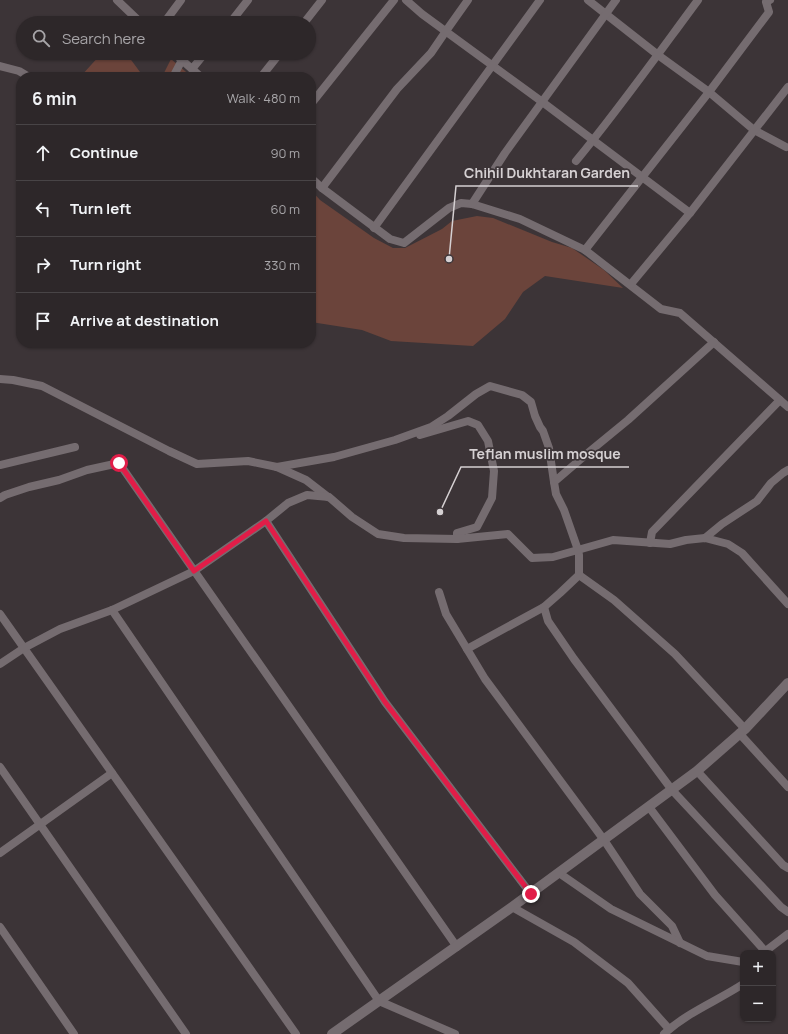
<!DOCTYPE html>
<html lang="en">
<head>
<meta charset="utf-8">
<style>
	body { margin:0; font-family:Manrope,sans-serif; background:#352f31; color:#f1f3f6 }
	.controls { position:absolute; right:12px; bottom:12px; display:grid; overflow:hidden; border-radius:8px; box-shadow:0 1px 3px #0004 }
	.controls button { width:36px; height:36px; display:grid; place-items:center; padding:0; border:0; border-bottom:1px solid #484446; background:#2d2729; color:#f1f3f6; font:20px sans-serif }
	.stop { position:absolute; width:12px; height:12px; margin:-9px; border:3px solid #e11d48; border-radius:50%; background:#fff }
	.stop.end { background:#e11d48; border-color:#fff; box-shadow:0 1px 4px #0008 }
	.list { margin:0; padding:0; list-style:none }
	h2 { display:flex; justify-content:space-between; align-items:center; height:52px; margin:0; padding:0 16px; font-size:17px }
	h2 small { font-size:13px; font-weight:400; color:#a7a5a8 }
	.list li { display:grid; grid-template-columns:26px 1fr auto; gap:12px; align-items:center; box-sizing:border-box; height:56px; padding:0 16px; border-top:1px solid #484446 }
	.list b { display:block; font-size:15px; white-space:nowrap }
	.list em { font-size:13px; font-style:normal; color:#a7a5a8 }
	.icon { flex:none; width:22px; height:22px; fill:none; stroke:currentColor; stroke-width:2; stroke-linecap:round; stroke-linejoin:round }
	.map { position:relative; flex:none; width:788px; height:1034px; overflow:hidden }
	.search { position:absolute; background:#2d2729; box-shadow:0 1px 3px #0004; left:16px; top:16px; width:300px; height:44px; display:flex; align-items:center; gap:10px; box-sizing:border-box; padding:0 14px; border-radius:22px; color:#a7a5a8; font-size:15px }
	.panel { position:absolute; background:#2d2729; box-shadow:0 1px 3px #0004; left:16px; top:72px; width:300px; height:276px; border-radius:16px }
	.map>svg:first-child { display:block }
</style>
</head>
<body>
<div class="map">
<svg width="788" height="1034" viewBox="0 0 788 1034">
	<rect width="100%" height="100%" fill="#3c3437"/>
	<!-- green -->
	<g fill="#6b443b">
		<polygon points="102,53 126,53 140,72 146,77 80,77"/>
		<polygon points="171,59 192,77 162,77"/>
		<polygon points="311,190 320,200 374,238 393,248 405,248 442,229 452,221 477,216 493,218 552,242 572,248 604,270 623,288 545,276 523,292 505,319 473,346 391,341 362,330 311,322"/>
	</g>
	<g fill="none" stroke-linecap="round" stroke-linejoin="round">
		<!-- minor -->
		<g stroke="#756c70" stroke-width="8">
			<polyline points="117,0 141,23"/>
			<polyline points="406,0 422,14 541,101 690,213"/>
			<polyline points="588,0 658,55 709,92 754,130 786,147"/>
			<polyline points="164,23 181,0"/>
			<polyline points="230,23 248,0"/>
			<polyline points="304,23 322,0"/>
			<polyline points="174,53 201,77"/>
			<polyline points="0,66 19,71 29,77"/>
			<polyline points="192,69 205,53"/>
			<polyline points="173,77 182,60"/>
			<polyline points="261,77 280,53"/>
			<polyline points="311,104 394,0"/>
			<path d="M 576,161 C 619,109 658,54 698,0"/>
			<polyline points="311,178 322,188 390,239 404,243 449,208 461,203 472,204 520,219 585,250 661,309 680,313 788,407"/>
			<polyline points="322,188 397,89 431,53 446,31 468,0"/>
			<polyline points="472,204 505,153 616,0"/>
			<polyline points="374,228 540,0"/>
			<polyline points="585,250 709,92 769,12 766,2 770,0"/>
			<polyline points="631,284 690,213 788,87"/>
			<polyline points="0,379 13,380 42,386 169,451 197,464 248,461 277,467 306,480 328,497"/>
			<polyline points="420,435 468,421 478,425 488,441 494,471 492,498 477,527 457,533 457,539"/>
			<polyline points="0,465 75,447"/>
			<polyline points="277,467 334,457 395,440 431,427 448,416 476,394 490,386 522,395 531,402 535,416 540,427 543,431 549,448 554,482"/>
			<polyline points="0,498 5,495 29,487 59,480 87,470 119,463 457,947"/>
			<polyline points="266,521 385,702 531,894"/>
			<polyline points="705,538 722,524 757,501 771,483 783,473 788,470"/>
			<polyline points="650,543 652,532 780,400"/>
			<polyline points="579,575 614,600 675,654 745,729"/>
			<polyline points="439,592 446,614 485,679 604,840 640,894 672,926 680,943"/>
			<polyline points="544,607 548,621 574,659 672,790 781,907 788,912"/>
			<polyline points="112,610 379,1001 455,1034"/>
			<polyline points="0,614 296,1034"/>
			<polyline points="467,649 544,607 560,593 579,575 579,555 578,550 564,510 556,494 554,482 589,452 628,420 714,342"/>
			<polyline points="0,664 24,648 60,629 112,610 194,571 266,521 288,503 307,495 329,497 352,517 378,534 404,538 457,539 508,534 532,558 553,557 613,540 670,544 686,540 705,538 728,544 742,553 788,604"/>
			<polyline points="739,733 788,787"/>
			<polyline points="0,767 186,1034"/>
			<polyline points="697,771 783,865 788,868"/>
			<polyline points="649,807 715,895 765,951"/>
			<polyline points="0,853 112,773"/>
			<polyline points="559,873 611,909 707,956 743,962"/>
			<polyline points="512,907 574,942 628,983 669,1029"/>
			<polyline points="0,927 74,1034"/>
			<polyline points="763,953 788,934"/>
			<path d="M 664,1034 C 686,1013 717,1001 743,984"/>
		</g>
		<!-- tertiary -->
		<polyline stroke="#756c70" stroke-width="10" points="332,1034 512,907 697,771 745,729 788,683"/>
	</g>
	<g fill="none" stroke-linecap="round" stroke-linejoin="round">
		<!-- route -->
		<polyline stroke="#e11d48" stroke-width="5" points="119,463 194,571 266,521 385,702 531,894"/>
	</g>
	<!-- callouts -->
	<path fill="none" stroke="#d5d0d2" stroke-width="1.5" d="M449 259L456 186H638M440 512L461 467H629"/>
	<g fill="#d5d0d2" stroke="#3c3437" stroke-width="1.5">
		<circle cx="449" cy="259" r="4"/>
		<circle cx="440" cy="512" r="4"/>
	</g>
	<g font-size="14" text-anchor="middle" font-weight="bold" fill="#d5d0d2" stroke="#3c3437" stroke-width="3.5" stroke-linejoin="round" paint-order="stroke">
		<text x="547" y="178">Chihil Dukhtaran Garden</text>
		<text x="545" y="459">Teflan muslim mosque</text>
	</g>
</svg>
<div class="controls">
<button>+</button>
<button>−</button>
</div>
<div class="stop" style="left:119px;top:463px"></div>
<div class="stop end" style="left:531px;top:894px"></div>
<div class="search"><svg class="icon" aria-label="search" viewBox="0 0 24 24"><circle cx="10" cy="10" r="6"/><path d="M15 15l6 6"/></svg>Search here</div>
<section class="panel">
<h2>6 min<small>Walk · 480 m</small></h2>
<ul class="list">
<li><svg class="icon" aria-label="ahead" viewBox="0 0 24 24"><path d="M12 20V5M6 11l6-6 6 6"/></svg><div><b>Continue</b></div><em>90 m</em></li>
<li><svg class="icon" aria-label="left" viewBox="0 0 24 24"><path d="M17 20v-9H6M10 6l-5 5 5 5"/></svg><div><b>Turn left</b></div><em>60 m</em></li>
<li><svg class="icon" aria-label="right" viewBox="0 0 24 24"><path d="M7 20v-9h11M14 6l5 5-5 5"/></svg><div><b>Turn right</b></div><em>330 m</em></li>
<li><svg class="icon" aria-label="arrive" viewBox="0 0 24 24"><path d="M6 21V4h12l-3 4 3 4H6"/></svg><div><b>Arrive at destination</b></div></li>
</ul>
</section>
</div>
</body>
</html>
